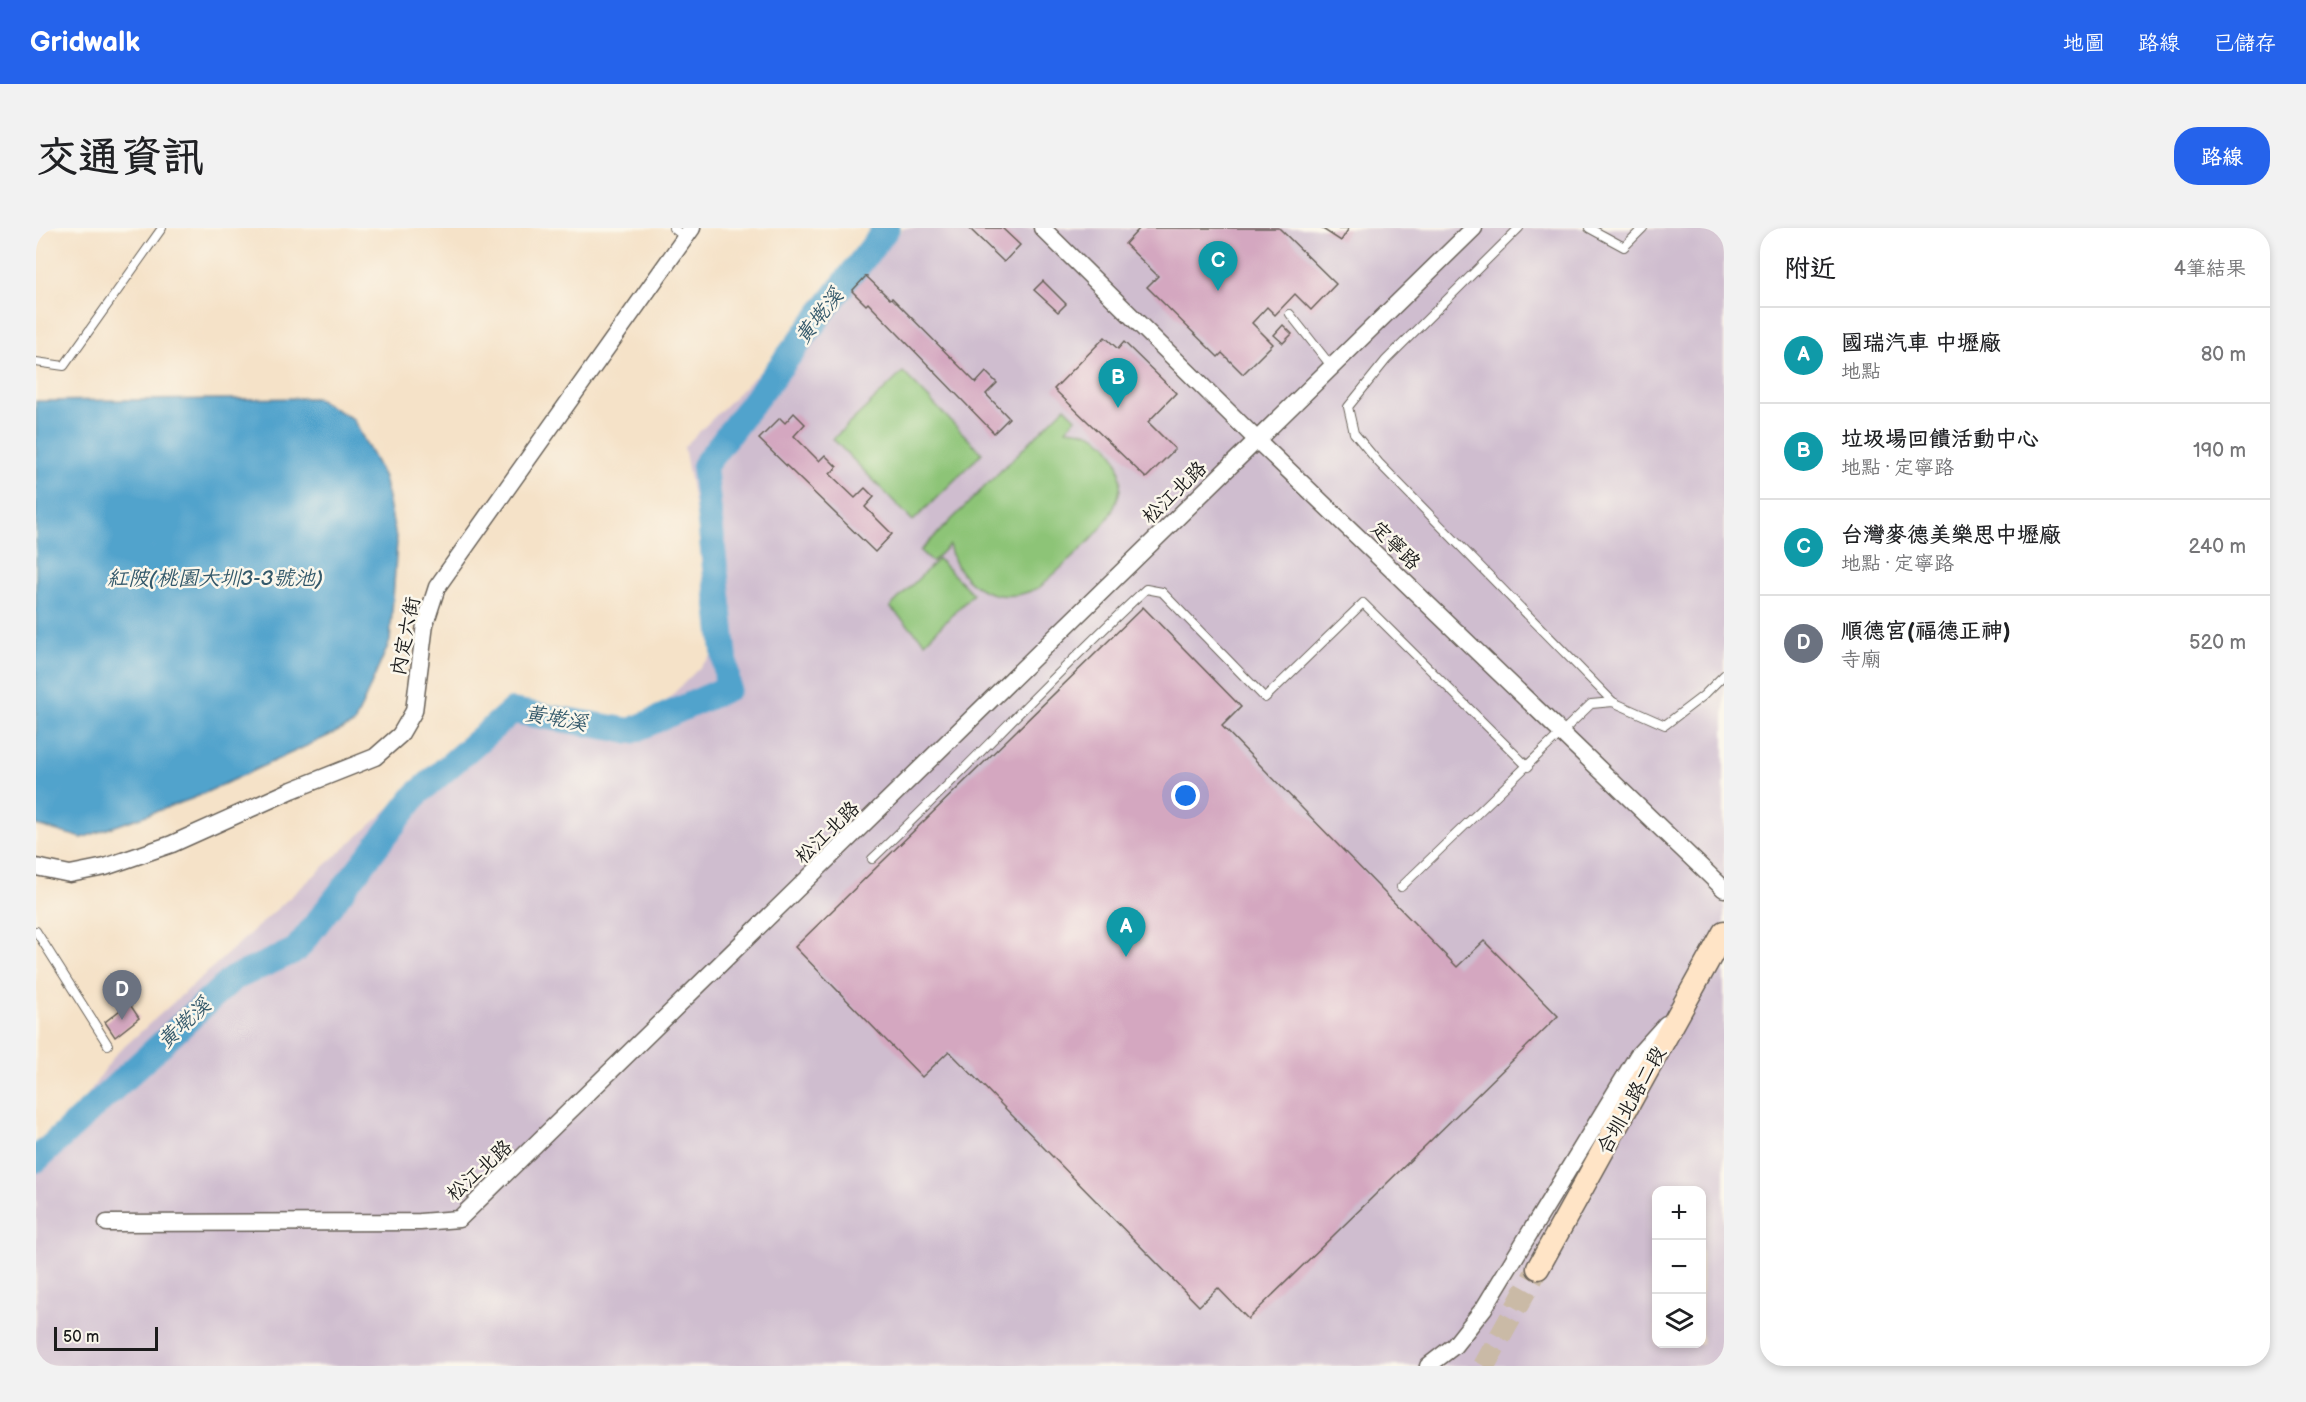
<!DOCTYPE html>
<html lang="zh-TW">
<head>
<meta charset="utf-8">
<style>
	body { margin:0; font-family:"Balsamiq Sans","LXGW WenKai TC",sans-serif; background:#f2f2f2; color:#202124 }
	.controls { position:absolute; right:18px; bottom:18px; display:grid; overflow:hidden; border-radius:12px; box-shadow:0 3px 9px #0003 }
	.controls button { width:54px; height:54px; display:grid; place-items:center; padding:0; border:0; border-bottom:2px solid #e0e0e0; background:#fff; color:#202124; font:30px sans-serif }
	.scale { position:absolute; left:18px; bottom:15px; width:104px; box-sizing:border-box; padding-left:6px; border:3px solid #1c1c1c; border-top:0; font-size:16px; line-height:21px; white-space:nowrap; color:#1c1c1c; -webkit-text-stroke:4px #fbf7ec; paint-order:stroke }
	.you { position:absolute; left:1150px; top:568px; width:21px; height:21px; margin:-15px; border:4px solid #fff; border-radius:50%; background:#1a73e8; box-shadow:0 0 0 9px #1a73e833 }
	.badge { display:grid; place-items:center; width:39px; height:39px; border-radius:50%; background:#2563eb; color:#fff; font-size:20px; font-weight:700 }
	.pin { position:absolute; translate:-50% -50px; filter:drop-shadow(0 2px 3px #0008) }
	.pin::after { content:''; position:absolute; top:32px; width:21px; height:18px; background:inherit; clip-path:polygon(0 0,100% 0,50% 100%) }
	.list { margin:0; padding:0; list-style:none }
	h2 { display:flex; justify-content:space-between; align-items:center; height:78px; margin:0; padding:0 24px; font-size:26px }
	h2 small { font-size:20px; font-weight:400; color:#757577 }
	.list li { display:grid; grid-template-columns:39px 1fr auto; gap:18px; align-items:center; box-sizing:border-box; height:96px; padding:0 24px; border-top:2px solid #e0e0e0 }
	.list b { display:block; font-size:22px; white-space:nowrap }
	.list p { margin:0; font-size:20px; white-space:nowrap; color:#757577 }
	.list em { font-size:20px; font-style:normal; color:#757577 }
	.icon { flex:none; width:33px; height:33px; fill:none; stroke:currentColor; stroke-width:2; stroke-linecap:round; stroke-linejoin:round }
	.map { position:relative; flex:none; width:1688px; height:1138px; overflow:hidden; border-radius:24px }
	header { display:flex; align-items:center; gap:36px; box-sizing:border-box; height:84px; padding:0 30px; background:#2563eb; color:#fff }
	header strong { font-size:28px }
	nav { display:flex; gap:33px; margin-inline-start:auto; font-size:21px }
	.intro { display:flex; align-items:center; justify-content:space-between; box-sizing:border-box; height:144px; padding:0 36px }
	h1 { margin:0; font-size:42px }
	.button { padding:15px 27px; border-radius:24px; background:#2563eb; color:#fff; font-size:21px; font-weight:700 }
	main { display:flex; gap:36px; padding:0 36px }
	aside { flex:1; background:#fff; border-radius:24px; box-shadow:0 3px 9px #0003 }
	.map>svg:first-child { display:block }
</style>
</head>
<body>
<header>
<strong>Gridwalk</strong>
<nav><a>地圖</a><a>路線</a><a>已儲存</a></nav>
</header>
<div class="intro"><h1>交通資訊</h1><a class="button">路線</a></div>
<main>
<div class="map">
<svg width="1688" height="1138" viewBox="0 0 1688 1138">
	<rect width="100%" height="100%" fill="#fbf7ec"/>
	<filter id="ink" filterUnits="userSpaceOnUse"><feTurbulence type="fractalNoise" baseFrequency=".0167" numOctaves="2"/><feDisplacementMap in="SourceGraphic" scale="12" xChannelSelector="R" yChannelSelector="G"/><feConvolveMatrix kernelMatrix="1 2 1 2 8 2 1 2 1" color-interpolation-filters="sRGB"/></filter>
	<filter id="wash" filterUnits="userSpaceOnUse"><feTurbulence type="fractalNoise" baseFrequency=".008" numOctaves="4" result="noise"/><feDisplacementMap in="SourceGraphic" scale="24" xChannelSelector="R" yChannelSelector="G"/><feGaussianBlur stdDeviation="1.35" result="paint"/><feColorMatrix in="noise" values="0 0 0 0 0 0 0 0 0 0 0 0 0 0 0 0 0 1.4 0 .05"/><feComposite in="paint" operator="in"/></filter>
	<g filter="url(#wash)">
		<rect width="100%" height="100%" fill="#f5e2c8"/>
		<!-- industrial -->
		<path fill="#cfbdcf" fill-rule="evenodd" d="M 868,0 L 1688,0 L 1688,1138 L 0,1138 L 0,941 L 79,827 L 452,491 L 592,511 L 684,419 L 648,219 ZM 1620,962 L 1666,962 L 1666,1116 L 1620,1116 Z"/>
		<!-- green -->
		<g fill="#8dc477" stroke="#54704a" stroke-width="1.5">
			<polygon points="867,144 946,225 877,293 797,211"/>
			<path d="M 1029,179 L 1040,190 L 1030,201 C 1050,202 1066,207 1077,225 C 1108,279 1038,326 1004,359 C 962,380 924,360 913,317 L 896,334 L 884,323 Z"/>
			<polygon points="902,331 937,366 889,414 854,379"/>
		</g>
		<!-- water -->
		<polygon fill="#51a3cc" stroke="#366074" stroke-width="1.5" points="280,170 317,191 348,249 361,314 354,413 318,496 158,570 46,610 0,597 0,173"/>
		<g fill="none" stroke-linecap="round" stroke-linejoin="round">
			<!-- river -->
			<polyline stroke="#51a3cc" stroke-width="26" points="0,932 196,751 260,722 380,567 476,483 595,503 692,460 668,238 851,0"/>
		</g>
		<g id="blocks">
			<!-- building -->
			<g fill="#d4a7c0">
				<polygon points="933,0 966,0 984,17 968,34"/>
				<polygon points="1104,0 1243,0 1300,56 1275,82 1259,66 1239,87 1231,79 1216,95 1237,116 1207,146 1186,125 1182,129 1111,59 1122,48 1089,16"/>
				<polygon points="1285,0 1313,0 1305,13"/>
				<polygon points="830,48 854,71 856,70 940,155 950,144 961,155 950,166 973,190 958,205 832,75 830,77 816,63"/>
				<polygon points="1007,53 1030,76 1022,84 998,62"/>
				<polygon points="1247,97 1256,106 1247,115 1238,107"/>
				<polygon points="1069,109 1082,121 1088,114 1140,165 1112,194 1139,221 1110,250 1018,161"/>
				<polygon points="758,185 769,196 758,208 783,233 789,227 801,239 794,246 819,270 829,260 838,269 829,279 856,306 839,324 723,211 744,190 749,195"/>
				<polygon points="1107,379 1205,479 1186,498 1421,739 1448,713 1522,788 1212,1091 1182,1060 1163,1078 913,823 886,849 759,719"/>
				<polygon points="93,775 103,790 79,809 69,794"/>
			</g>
		</g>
	</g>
	<g filter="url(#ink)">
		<use href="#blocks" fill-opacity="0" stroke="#686158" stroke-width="1.5"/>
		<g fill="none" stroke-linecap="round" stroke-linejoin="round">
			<!-- secondary-tunnel -->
			<polyline stroke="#cabaa6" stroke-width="22" stroke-dasharray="22 11" stroke-linecap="butt" points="1448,1138 1502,1040"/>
			<!-- lane casing -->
			<g stroke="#686158" stroke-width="10">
				<g id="lane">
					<polyline points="637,0 649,9"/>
					<polyline points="1483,0 1350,132 1312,179 1318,205 1343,235 1577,474"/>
					<polyline points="1553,0 1588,19 1607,0"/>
					<polyline points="1254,86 1296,139"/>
					<polyline points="0,134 28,138 126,0"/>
					<path d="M 836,631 C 929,543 1016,448 1110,361 L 1126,364 L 1229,470 L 1327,375 L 1492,539"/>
					<polyline points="1365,659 1555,476 1577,474 1629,497 1667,468 1688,447"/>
					<polyline points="0,703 72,817"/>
				</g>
			</g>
			<!-- street casing -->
			<g stroke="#686158" stroke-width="19">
				<g id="street">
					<polyline points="1006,0 1221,212 1688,661"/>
					<polyline points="0,639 34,646 69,639 136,616 256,562 339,529 364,507 378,483 389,396 401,359 656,0"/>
					<polyline points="71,995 384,994 423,991 1438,0"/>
					<polyline points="1392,1138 1418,1118 1448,1080 1602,827 1630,796"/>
				</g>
			</g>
			<!-- secondary casing -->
			<g stroke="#686158" stroke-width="25">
				<polyline id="secondary" points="1502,1040 1688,704"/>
			</g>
			<!-- lane -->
			<use href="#lane" stroke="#fff" stroke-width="8"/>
			<!-- street -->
			<use href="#street" stroke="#fff" stroke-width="16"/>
			<!-- secondary -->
			<use href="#secondary" stroke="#ffe4c6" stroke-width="22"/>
		</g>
	</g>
	<g text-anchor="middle" stroke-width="5" stroke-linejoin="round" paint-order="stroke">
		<!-- street labels -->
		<g font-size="20" fill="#1c1c1c" stroke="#fbf7ec">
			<text transform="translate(1138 264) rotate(-44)" y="7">松江北路</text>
			<text transform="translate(1360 317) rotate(44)" y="7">定寧路</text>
			<text transform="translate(369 408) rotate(-79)" y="7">內定六街</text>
			<text transform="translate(791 604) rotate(-44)" y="7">松江北路</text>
			<text transform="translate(1595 872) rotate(-61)" y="7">合圳北路二段</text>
			<text transform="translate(443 942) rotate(-42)" y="7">松江北路</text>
		</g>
		<!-- water labels -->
		<g font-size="21" font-style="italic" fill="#34596b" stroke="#fbf7ec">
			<text transform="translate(783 88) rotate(-52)" y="7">黃墘溪</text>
			<text x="179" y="357">紅陂(桃園大圳3-3號池)</text>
			<text transform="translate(520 490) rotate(10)" y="7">黃墘溪</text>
			<text transform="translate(148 795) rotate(-43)" y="7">黃墘溪</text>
		</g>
	</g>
</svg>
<div class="controls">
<button>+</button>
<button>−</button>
<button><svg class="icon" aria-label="layers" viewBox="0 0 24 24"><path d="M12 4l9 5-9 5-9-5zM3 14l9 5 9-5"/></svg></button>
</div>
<div class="scale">50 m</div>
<div class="you"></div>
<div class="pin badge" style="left:1090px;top:729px;background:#0f9aa8">A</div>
<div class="pin badge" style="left:1082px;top:180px;background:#0f9aa8">B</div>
<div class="pin badge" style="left:1182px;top:63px;background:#0f9aa8">C</div>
<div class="pin badge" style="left:86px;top:792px;background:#6b7280">D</div>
</div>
<aside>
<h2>附近<small>4筆結果</small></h2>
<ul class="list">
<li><span class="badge" style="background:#0f9aa8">A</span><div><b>國瑞汽車 中壢廠</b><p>地點</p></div><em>80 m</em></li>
<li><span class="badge" style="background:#0f9aa8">B</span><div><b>垃圾場回饋活動中心</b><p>地點 · 定寧路</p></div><em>190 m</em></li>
<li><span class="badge" style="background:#0f9aa8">C</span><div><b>台灣麥德美樂思中壢廠</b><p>地點 · 定寧路</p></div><em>240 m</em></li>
<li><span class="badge" style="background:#6b7280">D</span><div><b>順德宮(福德正神)</b><p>寺廟</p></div><em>520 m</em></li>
</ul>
</aside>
</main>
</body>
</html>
